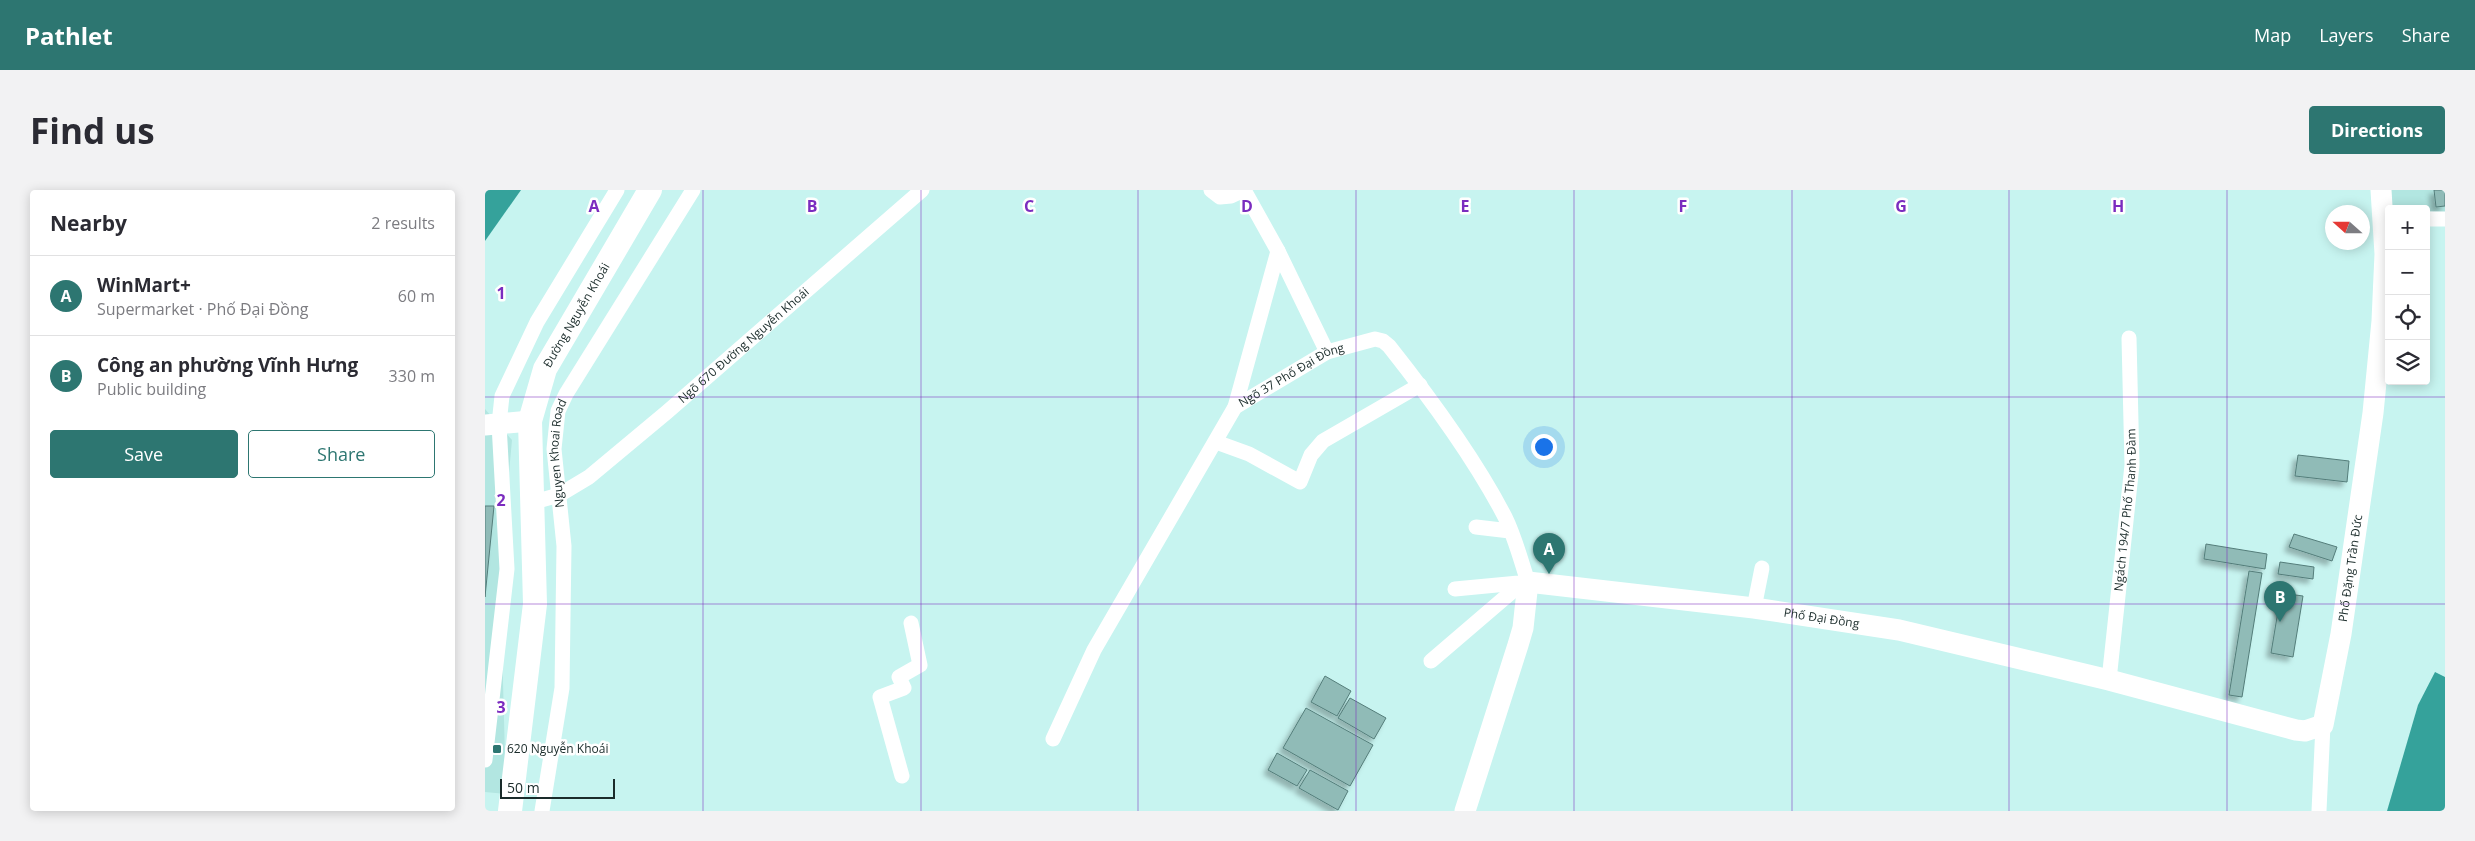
<!DOCTYPE html>
<html lang="en">
<head>
<meta charset="utf-8">
<style>
	body { margin:0; font-family:"Open Sans",sans-serif; background:#f2f2f3; color:#2b2b33 }
	.controls { position:absolute; right:15px; top:15px; display:grid; overflow:hidden; border-radius:5px; box-shadow:0 2px 12px #0003 }
	.controls button { width:45px; height:45px; display:grid; place-items:center; padding:0; border:0; border-bottom:1px solid #e1e1e2; background:#fff; color:#2b2b33; font:25px sans-serif }
	.compass { position:absolute; left:1840px; top:15px; width:45px; height:45px; border-radius:50%; background:#fff; box-shadow:0 2px 12px #0003; rotate:291deg }
	.scale { position:absolute; left:15px; bottom:12px; width:115px; box-sizing:border-box; padding-left:5px; border:2px solid #1a2b2a; border-top:0; font-size:14px; line-height:18px; white-space:nowrap; color:#1a2b2a; -webkit-text-stroke:4px #fff; paint-order:stroke }
	.you { position:absolute; left:1058px; top:256px; width:18px; height:18px; margin:-12px; border:4px solid #fff; border-radius:50%; background:#1a73e8; box-shadow:0 0 0 8px #1a73e833 }
	.badge { display:grid; place-items:center; width:32px; height:32px; border-radius:50%; background:#2d7671; color:#fff; font-size:16px; font-weight:700 }
	.pin { position:absolute; translate:-50% -41px; filter:drop-shadow(0 1px 2px #0008) }
	.pin::after { content:''; position:absolute; top:26px; width:18px; height:15px; background:inherit; clip-path:polygon(0 0,100% 0,50% 100%) }
	.list { margin:0; padding:0; list-style:none }
	h2 { display:flex; justify-content:space-between; align-items:center; height:65px; margin:0; padding:0 20px; font-size:21px }
	h2 small { font-size:16px; font-weight:400; color:#7c7c81 }
	.list li { display:grid; grid-template-columns:32px 1fr auto; gap:15px; align-items:center; box-sizing:border-box; height:80px; padding:0 20px; border-top:1px solid #e1e1e2 }
	.list b { display:block; font-size:19px; white-space:nowrap }
	.list p { margin:0; font-size:16px; white-space:nowrap; color:#7c7c81 }
	.list em { font-size:16px; font-style:normal; color:#7c7c81 }
	.actions { display:flex; gap:10px; padding:15px 20px }
	.actions a { flex:1; padding:11px 0; border:1px solid #2d7671; border-radius:5px; text-align:center; font-size:18px; color:#2d7671 }
	.actions .main { background:#2d7671; color:#fff }
	.icon { flex:none; width:28px; height:28px; fill:none; stroke:currentColor; stroke-width:2; stroke-linecap:round; stroke-linejoin:round }
	.map { position:relative; flex:none; width:1960px; height:621px; overflow:hidden; border-radius:5px }
	header { display:flex; align-items:center; gap:30px; box-sizing:border-box; height:70px; padding:0 25px; background:#2d7671; color:#fff }
	header strong { font-size:24px }
	nav { display:flex; gap:28px; margin-inline-start:auto; font-size:18px }
	.intro { display:flex; align-items:center; justify-content:space-between; box-sizing:border-box; height:120px; padding:0 30px }
	h1 { margin:0; font-size:35px }
	.button { padding:12px 22px; border-radius:5px; background:#2d7671; color:#fff; font-size:18px; font-weight:700 }
	main { display:flex; gap:30px; padding:0 30px }
	aside { flex:1; background:#fff; border-radius:5px; box-shadow:0 2px 12px #0003 }
	.map>svg:first-child { display:block }
</style>
</head>
<body>
<header>
<strong>Pathlet</strong>
<nav><a>Map</a><a>Layers</a><a>Share</a></nav>
</header>
<div class="intro"><h1>Find us</h1><a class="button">Directions</a></div>
<main>
<aside>
<h2>Nearby<small>2 results</small></h2>
<ul class="list">
<li><span class="badge">A</span><div><b>WinMart+</b><p>Supermarket · Phố Đại Đồng</p></div><em>60 m</em></li>
<li><span class="badge">B</span><div><b>Công an phường Vĩnh Hưng</b><p>Public building</p></div><em>330 m</em></li>
</ul>
<div class="actions"><a class="main">Save</a><a>Share</a></div>
</aside>
<div class="map">
<svg width="1960" height="621" viewBox="0 0 1960 621">
	<defs>
		<filter id="shadow"><feDropShadow dx="-4.5" dy="4.5" stdDeviation="2.5" flood-color="#0004"/></filter>
	</defs>
	<rect width="100%" height="100%" fill="#c7f4f0"/>
	<!-- built -->
	<g fill="#b2e6e1">
		<polygon points="1904,0 1960,0 1960,22 1941,21 1941,19 1906,19"/>
		<polygon points="0,219 27,250 15,380 21,604 0,602"/>
	</g>
	<!-- water -->
	<g fill="#35a29b">
		<polygon points="0,0 36,0 0,51"/>
		<polygon points="1950,482 1960,487 1960,621 1902,621 1933,515"/>
	</g>
	<!-- building -->
	<g fill="#90bbb7" stroke="#547d7a" filter="url(#shadow)">
		<polygon points="1949,0 1960,0 1960,16 1951,17"/>
		<polygon points="1813,265 1864,271 1862,292 1810,286"/>
		<polygon points="0,316 9,316 0,407"/>
		<polygon points="1809,344 1852,357 1847,371 1804,357"/>
		<polygon points="1721,354 1782,364 1780,379 1719,369"/>
		<polygon points="1795,372 1829,377 1828,389 1793,384"/>
		<polygon points="1764,381 1777,383 1757,507 1744,505"/>
		<polygon points="1796,403 1818,406 1808,467 1786,463"/>
		<polygon points="840,486 866,501 852,526 826,512"/>
		<polygon points="865,508 901,528 889,549 853,528"/>
		<polygon points="821,518 888,555 865,596 798,558"/>
		<polygon points="792,563 822,580 812,596 783,580"/>
		<polygon points="825,580 863,601 853,620 814,598"/>
	</g>
	<g fill="none" stroke-linecap="round" stroke-linejoin="round">
		<!-- street -->
		<g stroke="#fff" stroke-width="15">
			<polyline points="726,0 735,7 746,6 759,0 793,61 842,162"/>
			<polyline points="1941,29 1960,29"/>
			<polyline points="750,217 793,61"/>
			<polyline points="731,252 764,264 815,292 826,265 838,251 935,195"/>
			<path id="s1" d="M 49,312 L 74,305 L 104,287 L 182,222 L 437,0"/>
			<polyline points="991,337 1025,341"/>
			<polyline points="1269,418 1277,378"/>
			<polyline points="946,471 1037,393"/>
			<path id="s2" d="M 1624,490 L 1647,275 L 1644,148"/>
			<path id="s3" d="M 568,549 L 609,460 L 750,217 L 842,162 L 890,149 L 898,151 L 904,156 C 946,209 989,267 1020,327 C 1030,347 1036,371 1043,392 L 970,399"/>
			<polyline points="0,570 22,379 14,234 17,206 52,132 132,0"/>
			<polyline points="417,586 395,507 419,498 414,487 435,475 426,433"/>
			<path id="s4" d="M 57,621 L 77,498 L 79,356 L 69,259 L 73,221 L 81,204 L 208,0"/>
			<polyline points="1834,621 1838,535"/>
		</g>
		<!-- secondary -->
		<g stroke="#fff" stroke-width="21">
			<polyline points="0,235 45,231"/>
			<path id="s5" d="M 980,621 L 1033,455 L 1038,438 L 1043,392 L 1269,418 L 1414,440 L 1624,490 L 1811,540 L 1820,541 L 1838,535 L 1856,444 L 1888,223 L 1897,131 L 1900,64 L 1896,0"/>
		</g>
		<!-- primary -->
		<path stroke="#fff" stroke-width="24" id="s6" d="M 25,621 L 50,414 L 45,231 L 60,179 L 165,0"/>
	</g>
	<!-- grid -->
	<path fill="none" stroke="#7b2cbf" stroke-width="1" stroke-opacity="0.55" d="M 218,0 L 218,621M 436,0 L 436,621M 653,0 L 653,621M 871,0 L 871,621M 1089,0 L 1089,621M 1307,0 L 1307,621M 1524,0 L 1524,621M 1742,0 L 1742,621M 0,207 L 1960,207M 0,414 L 1960,414"/>
	<!-- markers -->
	<rect fill="#2d7671" stroke="#fff" stroke-width="2" x="7" y="554" width="10" height="10" rx="2.5"/>
	<g text-anchor="middle" stroke-width="5" stroke-linejoin="round" paint-order="stroke">
		<!-- street labels -->
		<g font-size="12" fill="#1a2b2a" stroke="#fff">
			<text dy="4" stroke="none"><textPath href="#s6" startOffset="508">Đường Nguyễn Khoái</textPath></text>
			<text dy="4" stroke="none"><textPath href="#s1" startOffset="264">Ngõ 670 Đường Nguyễn Khoái</textPath></text>
			<text dy="4" stroke="none"><textPath href="#s3" startOffset="444">Ngõ 37 Phố Đại Đồng</textPath></text>
			<text dy="4" stroke="none"><textPath href="#s4" startOffset="360">Nguyen Khoai Road</textPath></text>
			<text dy="4" stroke="none"><textPath href="#s2" startOffset="171">Ngách 194/7 Phố Thanh Đàm</textPath></text>
			<text dy="4" stroke="none"><textPath href="#s5" startOffset="1209">Phố Đặng Trần Đức</textPath></text>
			<text dy="4" stroke="none"><textPath href="#s5" startOffset="534">Phố Đại Đồng</textPath></text>
		</g>
		<!-- poi labels -->
		<g font-size="12" fill="#1a2b2a" stroke="#fff" text-anchor="start">
			<text x="22" y="563">620 Nguyễn Khoái</text>
		</g>
	</g>
	<g font-size="16" text-anchor="middle" font-weight="bold" fill="#7b2cbf" stroke="#fff" stroke-width="5" stroke-linejoin="round" paint-order="stroke">
		<text x="109" y="22">A</text>
		<text x="327" y="22">B</text>
		<text x="544" y="22">C</text>
		<text x="762" y="22">D</text>
		<text x="980" y="22">E</text>
		<text x="1198" y="22">F</text>
		<text x="1416" y="22">G</text>
		<text x="1633" y="22">H</text>
		<text x="16" y="109">1</text>
		<text x="16" y="316">2</text>
		<text x="16" y="523">3</text>
	</g>
</svg>
<div class="controls">
<button>+</button>
<button>−</button>
<button><svg class="icon" aria-label="locate" viewBox="0 0 24 24"><circle cx="12" cy="12" r="6"/><path d="M12 2v4M12 18v4M2 12h4M18 12h4"/></svg></button>
<button><svg class="icon" aria-label="layers" viewBox="0 0 24 24"><path d="M12 4l9 5-9 5-9-5zM3 14l9 5 9-5"/></svg></button>
</div>
<svg class="compass" viewBox="-18 -18 36 36"><path d="M0-13l5 13h-10z" fill="#e53935"/><path d="M0 13l5-13h-10z" fill="#7c7c81"/></svg>
<div class="scale">50 m</div>
<div class="you"></div>
<div class="pin badge" style="left:1064px;top:384px">A</div>
<div class="pin badge" style="left:1795px;top:432px">B</div>
</div>
</main>
</body>
</html>
